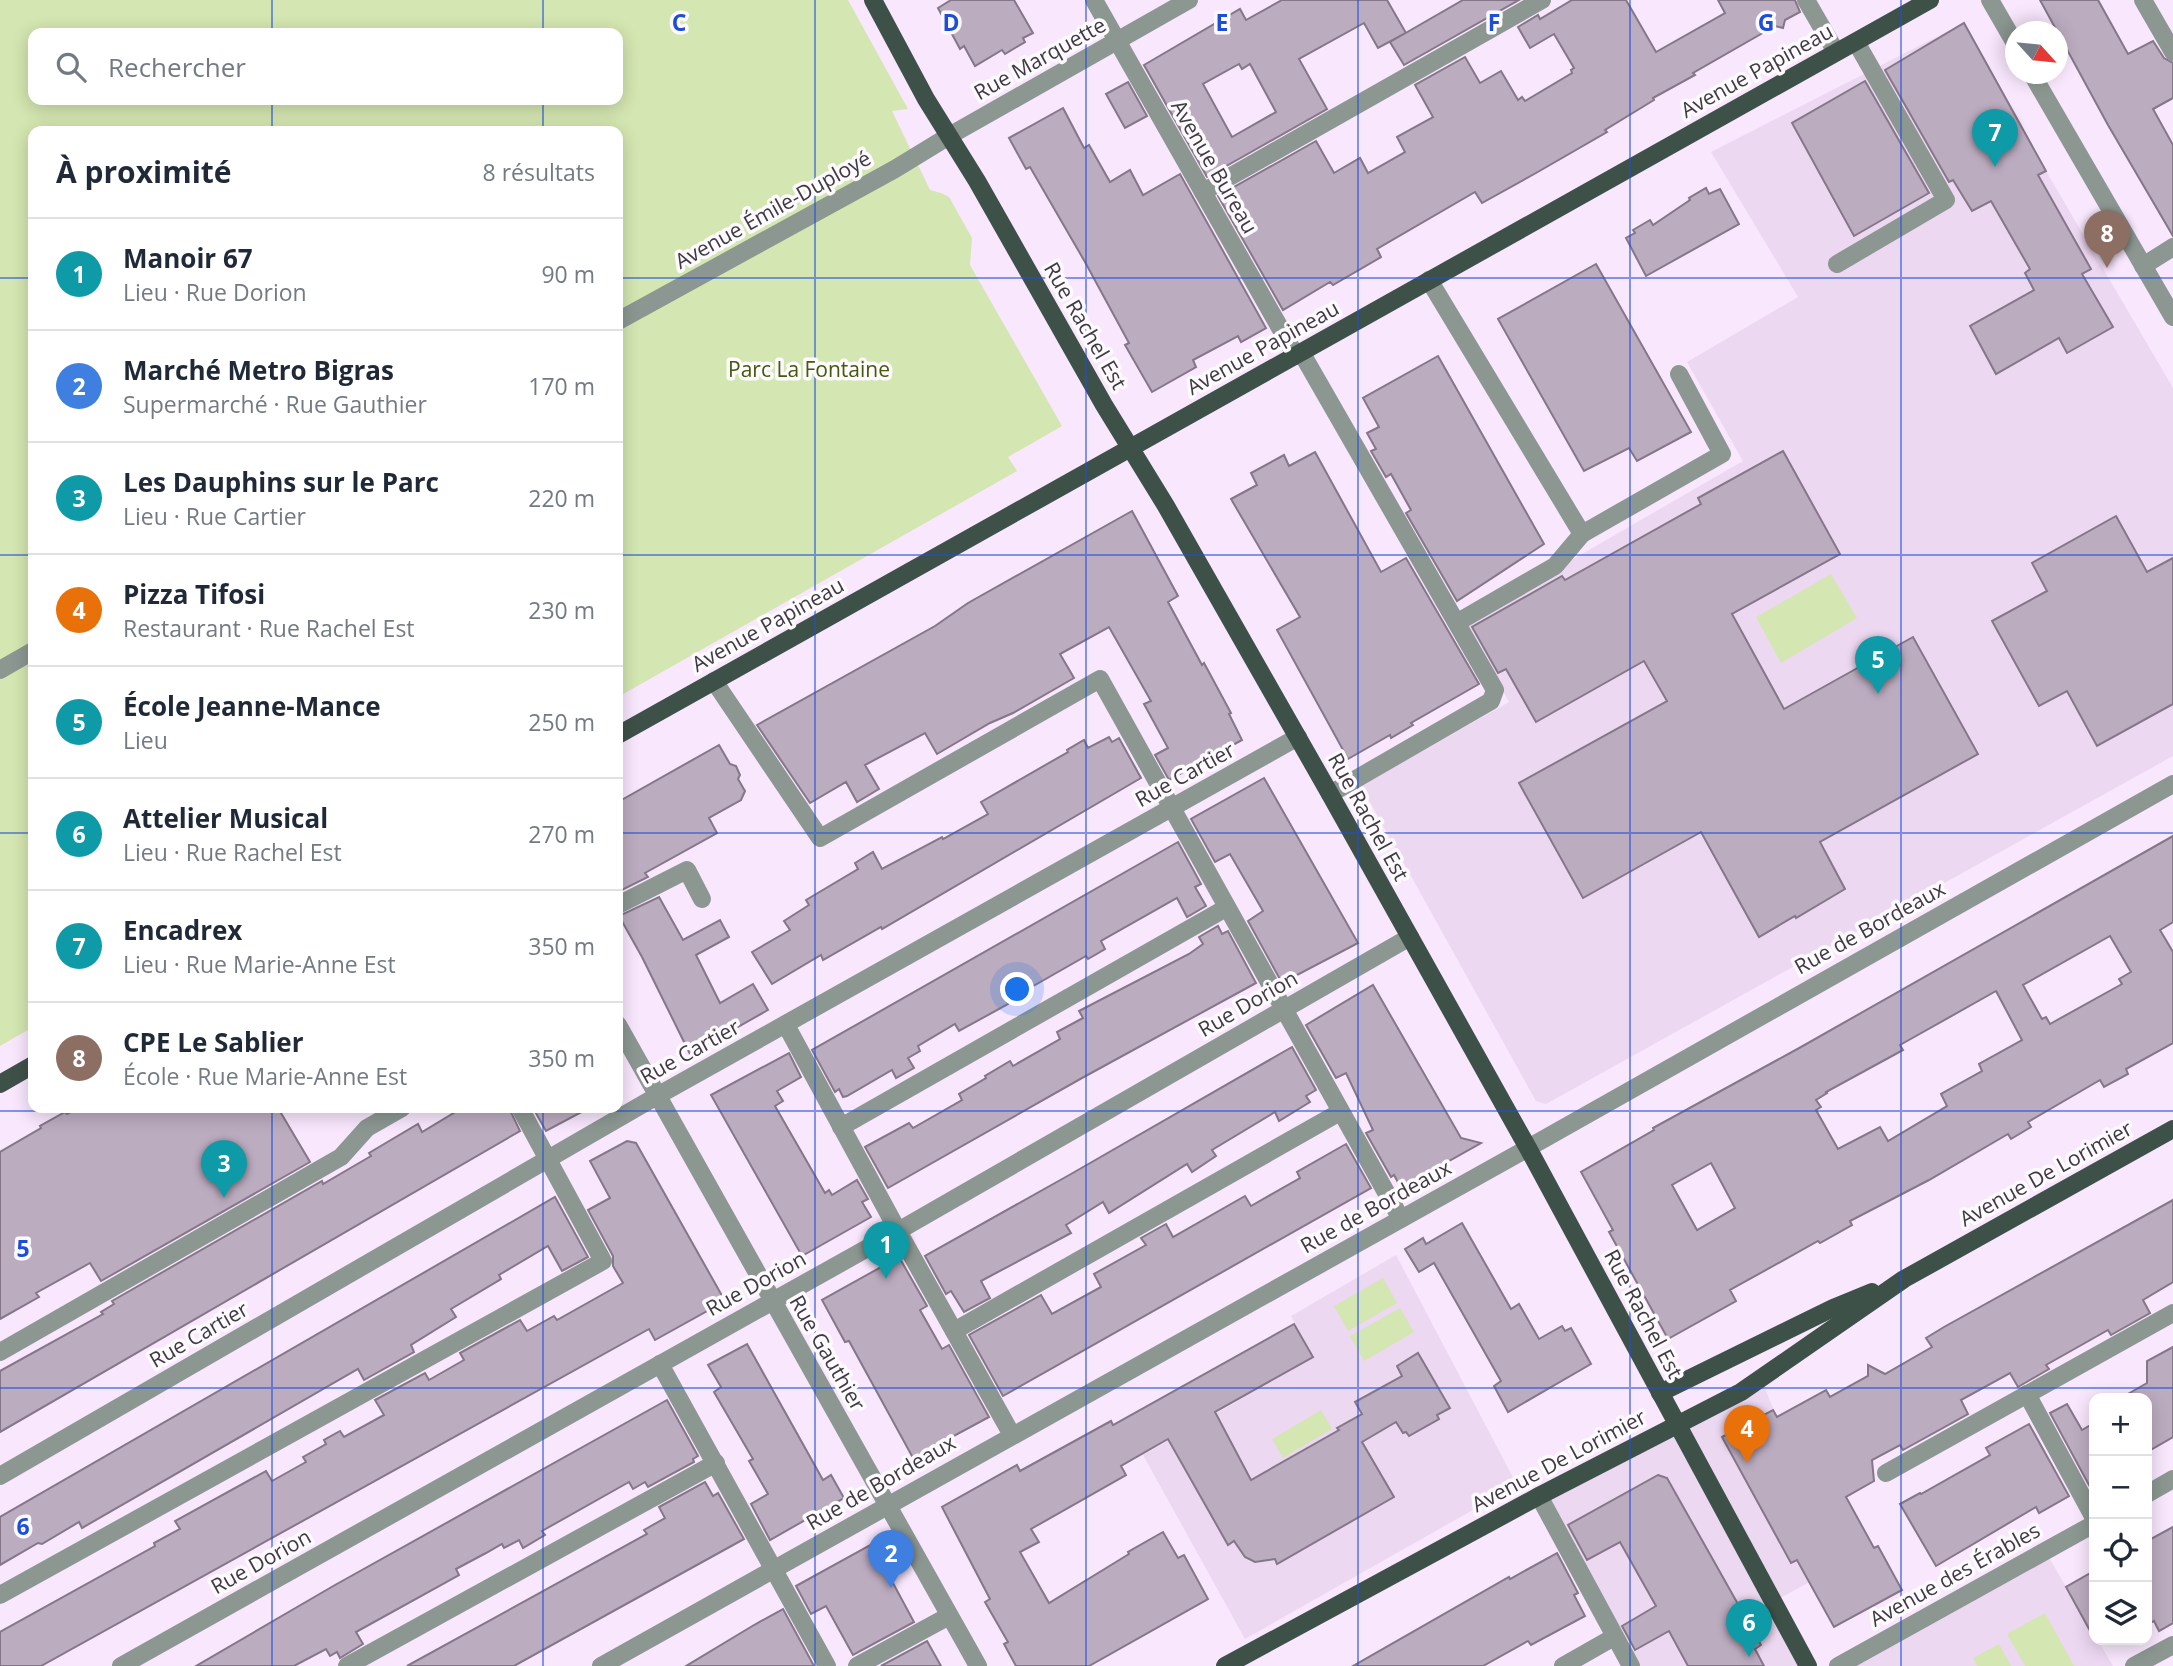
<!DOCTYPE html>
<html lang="fr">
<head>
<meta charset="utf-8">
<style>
	body { margin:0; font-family:"Open Sans",sans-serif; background:#f6f6f7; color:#1f2937 }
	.controls { position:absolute; right:21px; bottom:21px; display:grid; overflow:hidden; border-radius:14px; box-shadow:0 4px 18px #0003 }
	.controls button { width:63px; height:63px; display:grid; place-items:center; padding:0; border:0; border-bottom:2px solid #e0e1e3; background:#fff; color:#1f2937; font:35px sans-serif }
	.compass { position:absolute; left:2005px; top:21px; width:63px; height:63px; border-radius:50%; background:#fff; box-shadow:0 4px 18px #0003; rotate:117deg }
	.you { position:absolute; left:1018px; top:990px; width:24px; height:24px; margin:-18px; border:5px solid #fff; border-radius:50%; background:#1a73e8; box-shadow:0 0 0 10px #1a73e833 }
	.badge { display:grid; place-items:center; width:46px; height:46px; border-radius:50%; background:#db2777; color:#fff; font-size:23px; font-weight:700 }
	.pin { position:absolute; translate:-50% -58px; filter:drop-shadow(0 2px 4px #0008) }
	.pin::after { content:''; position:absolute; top:37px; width:24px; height:21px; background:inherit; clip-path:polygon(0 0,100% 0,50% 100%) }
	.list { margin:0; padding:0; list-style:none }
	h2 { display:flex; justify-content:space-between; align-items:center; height:91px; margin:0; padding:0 28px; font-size:30px }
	h2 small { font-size:23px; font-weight:400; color:#747a83 }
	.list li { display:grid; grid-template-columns:46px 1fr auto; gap:21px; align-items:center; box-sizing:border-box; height:112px; padding:0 28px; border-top:2px solid #e0e1e3 }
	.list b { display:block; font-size:26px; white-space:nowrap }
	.list p { margin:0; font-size:23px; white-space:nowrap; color:#747a83 }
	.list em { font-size:23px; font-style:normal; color:#747a83 }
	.icon { flex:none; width:38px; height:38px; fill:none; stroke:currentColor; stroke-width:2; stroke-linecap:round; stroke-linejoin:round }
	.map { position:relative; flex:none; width:2173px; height:1666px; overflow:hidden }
	.search { position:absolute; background:#fff; box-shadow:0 4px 18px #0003; left:28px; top:28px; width:595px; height:77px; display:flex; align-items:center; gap:18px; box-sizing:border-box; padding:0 24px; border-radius:14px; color:#747a83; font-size:26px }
	.panel { position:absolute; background:#fff; box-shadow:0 4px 18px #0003; left:28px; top:126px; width:595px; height:987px; border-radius:14px }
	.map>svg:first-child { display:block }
</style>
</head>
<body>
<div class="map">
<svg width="2173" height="1666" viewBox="0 0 2173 1666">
	<rect width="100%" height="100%" fill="#f9e7fd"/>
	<!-- built -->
	<g fill="#edd8f2">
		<polygon points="1964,23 2046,171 2173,388 2173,756 1546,1104 1536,1101 1361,786 1509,702 1464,622 1743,461 1687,362 1798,297 1711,152"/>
		<polygon points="1396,1255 1517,1485 1245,1639 1143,1455 1313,1358 1291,1316"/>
		<polygon points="1764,1386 1777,1418 1859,1555 1773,1602 1804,1666 1636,1666 1547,1501"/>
		<polygon points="2045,1551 2094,1634 2094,1640 2098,1640 2113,1666 1839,1666"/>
	</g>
	<!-- green -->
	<g fill="#d4e6b1" fill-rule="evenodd">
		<path d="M 0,0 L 848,0 L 908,109 L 892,111 L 930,190 L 941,193 L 949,197 L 972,238 L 970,265 L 1062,426 L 1008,457 L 1017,471 L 618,697 L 618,131 L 33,131 L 33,1027 L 0,1046 ZM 33,33 L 618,33 L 618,100 L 33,100 Z"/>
		<polygon points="1831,574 1857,618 1781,663 1756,617"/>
		<polygon points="1383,1278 1397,1303 1348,1331 1334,1306"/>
		<polygon points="1400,1308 1414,1332 1364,1361 1350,1336"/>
		<polygon points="1321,1410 1332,1429 1283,1458 1272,1439"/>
		<polygon points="2045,1613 2074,1666 2025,1666 2007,1634"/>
		<polygon points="1999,1644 2011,1666 1977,1666 1973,1658"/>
	</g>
	<!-- building -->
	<g fill="#bcacc0" stroke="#857689" stroke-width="2" fill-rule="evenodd">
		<polygon points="951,0 1014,0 1033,33 1023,38 1025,42 1005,54 1002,50 975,66 964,46 960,49 938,8"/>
		<path d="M 1282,0 L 1387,0 L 1406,33 L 1378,48 L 1364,23 L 1299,59 L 1327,109 L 1207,177 L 1144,65 L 1240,9 L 1246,20 ZM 1239,64 L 1242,69 L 1250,64 L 1276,112 L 1232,137 L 1203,84 Z"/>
		<polygon points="1463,0 1519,0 1404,65 1390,42"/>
		<polygon points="1572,0 1626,0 1656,52 1725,13 1718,0 1795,0 1800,12 1785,20 1783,28 1775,26 1693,73 1695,75 1653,98 1654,100 1605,130 1607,132 1536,173 1482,203 1475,192 1377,249 1381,257 1333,285 1330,282 1283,310 1218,196 1316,141 1334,173 1360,158 1368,173 1405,152 1397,137 1433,117 1415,85 1465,57 1480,83 1501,71 1518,100 1522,97 1525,101 1572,73 1571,70 1574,68 1554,34 1530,48 1518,27 1538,15 1540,19"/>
		<polygon points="2040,0 2098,0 2128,54 2153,41 2164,58 2173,63 2173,98 2153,109 2173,145 2173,236 2108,125"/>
		<polygon points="1964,23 2046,171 2038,175 2091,269 2082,274 2113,327 2067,353 2059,338 1996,374 1970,326 2034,290 2025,273 2030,269 1991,201 1972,211 1953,180 1949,182 1885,70"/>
		<polygon points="1865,81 1929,193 1854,236 1792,123"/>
		<polygon points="1128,82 1147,116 1125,128 1106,94"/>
		<polygon points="1063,108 1084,148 1089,145 1110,182 1130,170 1143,195 1180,174 1266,328 1241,342 1238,336 1193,360 1196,367 1152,392 1125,345 1129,343 1085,262 1030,167 1026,169 1009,138"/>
		<polygon points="1706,188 1709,194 1720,189 1739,224 1646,276 1626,238 1635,233 1633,230 1650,220 1653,225 1690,200 1689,198"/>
		<polygon points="1596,264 1691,432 1637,461 1629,448 1584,471 1498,319"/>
		<polygon points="1438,356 1544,544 1457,601 1406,513 1411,510 1391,474 1386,477 1371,451 1376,449 1367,433 1379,427 1363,398"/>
		<polygon points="1783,451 1840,554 1732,614 1784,709 1913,637 1978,754 1820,842 1845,889 1796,918 1795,916 1759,937 1701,832 1583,898 1519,783 1667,701 1644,661 1536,722 1506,669 1498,673 1472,627 1562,576 1565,580 1701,504 1698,498"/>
		<polygon points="1315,452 1381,572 1406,558 1479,684 1411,723 1413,725 1391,738 1390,735 1348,759 1277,630 1300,617 1231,499 1257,485 1251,473 1284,455 1289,466"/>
		<polygon points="1132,511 1178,596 1168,602 1202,665 1204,663 1231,713 1229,714 1242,740 1169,780 1155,755 1168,748 1144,704 1151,701 1109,627 1060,654 1074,678 1013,713 990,723 937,754 925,733 865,765 879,789 857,802 846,782 810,803 757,725 935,626 968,603"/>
		<polygon points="2116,516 2147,572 2173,558 2173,704 2097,746 2067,691 2039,706 1992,621 2047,591 2032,563"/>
		<polygon points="1109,737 1112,742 1119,738 1141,778 882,929 881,927 823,960 821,955 772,984 752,952 790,930 784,921 809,905 806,900 858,869 855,863 873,852 882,869 942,837 943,839 988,814 981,802 1068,752 1067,750 1084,740 1088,748"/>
		<polygon points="719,745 730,764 736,766 740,775 738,779 745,791 741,800 709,818 717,833 645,873 648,877 618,892 618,802"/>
		<polygon points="1264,778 1358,943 1282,983 1248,921 1263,911 1230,854 1215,862 1191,819"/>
		<path d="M 2173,836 L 2173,922 L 2160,930 L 2173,952 L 2173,1043 L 2126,1069 L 2128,1074 L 2104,1087 L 2100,1080 L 2028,1122 L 2031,1127 L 2011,1139 L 2008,1134 L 1929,1180 L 1850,1221 L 1852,1225 L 1820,1243 L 1818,1241 L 1730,1290 L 1736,1301 L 1668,1339 L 1609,1232 L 1613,1230 L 1581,1172 L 1654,1130 L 1653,1128 L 1801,1047 ZM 2110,936 L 2131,972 L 2119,979 L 2122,984 L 2050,1024 L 2046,1017 L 2042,1019 L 2023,985 ZM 1996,991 L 2022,1040 L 1979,1064 L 1982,1071 L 1941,1094 L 1947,1106 L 1888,1141 L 1880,1127 L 1838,1149 L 1816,1110 L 1821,1107 L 1816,1100 L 1827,1093 L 1826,1092 L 1903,1050 L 1900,1045 ZM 1711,1163 L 1735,1208 L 1697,1230 L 1672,1185 Z"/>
		<polygon points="1178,842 1201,884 1195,887 1206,906 1187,917 1177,898 1101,941 1105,949 1088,959 1086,956 1007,1001 1008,1004 959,1031 955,1024 918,1046 920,1051 908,1058 914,1068 896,1078 892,1070 847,1096 843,1097 839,1089 835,1092 812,1050"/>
		<polygon points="659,897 683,940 720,920 729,937 696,955 720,1003 753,984 768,1010 690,1054 642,957 619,916"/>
		<polygon points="1218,926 1222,934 1228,931 1256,983 1082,1078 888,1188 865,1147 909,1123 913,1128 962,1100 959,1094 986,1078 985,1076 1010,1061 1013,1066 1060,1039 1057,1032 1083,1018 1079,1011 1189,954 1203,944 1199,937"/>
		<polygon points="1373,985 1461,1138 1481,1143 1401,1188 1394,1175 1391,1177 1366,1133 1373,1130 1346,1073 1336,1078 1306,1025"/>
		<polygon points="1292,1047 1316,1090 1306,1096 1310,1102 1279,1121 1275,1112 1212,1150 1216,1156 1192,1172 1187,1164 1109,1213 1103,1202 1066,1225 1071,1233 981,1281 990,1298 964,1312 951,1291 946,1294 925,1256 1071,1174"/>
		<polygon points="789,1053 801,1077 777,1091 783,1101 775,1106 825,1193 829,1190 832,1195 857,1180 868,1199 862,1202 871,1217 802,1256 711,1095"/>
		<polygon points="78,1108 278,1108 310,1162 101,1281 90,1263 36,1293 39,1297 0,1319 0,1152 41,1128 40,1126 65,1112 67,1114"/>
		<polygon points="462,1108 509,1108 520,1131 0,1432 0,1371 103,1314 101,1312 114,1304 112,1301 322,1181 323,1184 371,1156 369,1153 418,1124 422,1132"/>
		<polygon points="533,1108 589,1108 546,1131"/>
		<polygon points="627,1141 636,1143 725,1301 655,1340 649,1329 41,1666 0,1666 0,1632 155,1546 154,1543 180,1529 175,1521 266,1471 272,1481 306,1462 303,1457 326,1444 324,1440 340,1431 344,1437 384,1415 375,1400 425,1373 429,1380 464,1360 460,1353 520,1320 527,1331 554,1316 557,1320 623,1283 613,1266 613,1256 588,1210 610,1198 590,1161"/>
		<polygon points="1346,1144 1371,1188 1003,1396 969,1335 1041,1295 1052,1314 1101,1287 1094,1274 1146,1245 1141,1238 1166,1224 1173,1237 1245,1196 1251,1206 1300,1178 1297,1172"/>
		<polygon points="555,1197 588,1257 562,1271 548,1246 499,1275 501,1279 451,1309 456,1317 411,1345 414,1352 364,1380 358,1369 82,1528 79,1522 42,1544 38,1543 0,1565 0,1517"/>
		<polygon points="2173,1200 2173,1282 2143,1300 2150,1313 2111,1335 2108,1330 2046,1365 2049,1369 2018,1387 2010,1373 1961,1400 1968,1414 1903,1450 1900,1445 1872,1460 1874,1481 1846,1497 1874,1548 1878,1546 1902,1590 1834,1627 1797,1560 1791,1563 1722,1437 1773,1410 1777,1417 1826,1390 1830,1397 1868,1376 1868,1365 1885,1374 1932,1347 1926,1338 1944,1327"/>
		<polygon points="1462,1223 1511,1309 1519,1304 1539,1339 1562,1326 1565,1331 1571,1328 1591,1364 1508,1412 1494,1386 1501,1381 1434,1263 1419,1272 1405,1249 1423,1238 1426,1244"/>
		<polygon points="899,1257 927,1306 920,1310 942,1349 949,1345 989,1417 913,1458 849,1341 845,1342 822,1300"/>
		<polygon points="1294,1324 1313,1357 1215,1412 1251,1480 1339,1430 1337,1428 1362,1414 1355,1402 1402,1376 1397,1366 1418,1353 1450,1408 1437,1415 1439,1419 1409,1436 1406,1432 1403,1433 1396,1422 1362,1442 1394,1497 1277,1564 1275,1559 1255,1562 1245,1557 1234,1541 1228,1545 1168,1439 1121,1466 1126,1475 1031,1529 1039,1542 1020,1552 1049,1603 1129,1554 1128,1552 1163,1532 1178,1558 1184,1555 1208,1599 1089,1666 1016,1666 1004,1644 1008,1642 985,1602 990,1599 942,1507 1017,1465 1020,1471 1111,1421 1113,1425"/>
		<polygon points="747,1344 823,1480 831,1475 844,1498 770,1540 751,1504 768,1494 749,1461 753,1459 714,1392 721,1387 708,1365"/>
		<polygon points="2173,1347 2173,1437 2147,1452 2147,1398 2121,1398 2147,1383 2147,1361"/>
		<polygon points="667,1400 698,1456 693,1459 694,1462 648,1487 645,1482 633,1489 629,1482 542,1531 545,1535 523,1548 519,1540 504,1548 502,1544 486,1553 456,1569 459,1575 356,1632 363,1644 340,1658 337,1652 330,1656 326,1649 294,1666 196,1666 335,1585"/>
		<polygon points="2067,1404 2082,1430 2094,1423 2094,1482 2089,1485 2050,1413"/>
		<polygon points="2029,1424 2069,1496 2039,1513 2036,1507 1936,1566 1900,1504 1920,1493 1921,1494 1990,1455 1986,1448"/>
		<polygon points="1658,1475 1667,1478 1734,1597 1761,1645 1755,1649 1764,1666 1688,1666 1669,1631 1635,1650 1622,1626 1656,1606 1620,1542 1587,1560 1568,1525"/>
		<polygon points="705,1482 713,1496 718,1493 744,1539 514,1666 407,1666 647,1534 644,1530 665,1518 659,1507"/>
		<polygon points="2173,1527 2173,1623 2159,1631 2154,1621 2147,1625 2147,1541"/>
		<polygon points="872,1544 914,1622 853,1655 826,1606 811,1614 796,1586"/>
		<polygon points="1557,1553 1578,1593 1574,1595 1585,1616 1531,1645 1528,1641 1483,1666 1353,1666 1509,1577 1510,1579"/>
		<polygon points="2094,1571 2094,1638 2066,1587"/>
		<polygon points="783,1609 814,1666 686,1666 754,1625"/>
		<polygon points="927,1641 941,1666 881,1666"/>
	</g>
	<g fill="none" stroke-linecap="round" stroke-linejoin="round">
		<!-- minor -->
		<g stroke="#8c9792" stroke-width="18">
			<polyline points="1094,0 1296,356"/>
			<polyline points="1806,0 1836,52"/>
			<polyline points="1990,0 2016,45"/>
			<polyline points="2143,0 2173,52"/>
			<polyline points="2032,74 2173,317"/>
			<polyline points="1203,192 1542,0"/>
			<polyline points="1837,264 1946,200 1856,42"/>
			<polyline points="2143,266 2173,247"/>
			<polyline points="1429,280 1582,534 1722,454 1679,374"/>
			<polyline points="618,321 895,169 949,136 1189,0"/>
			<polyline points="1301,352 1495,690 1491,701 1330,794"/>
			<polyline points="1458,622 1555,566 1582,534"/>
			<polyline points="0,670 33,651"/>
			<polyline points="714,681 820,838 1100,679 1401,1219"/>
			<polyline points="618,905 687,870 702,899"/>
			<polyline points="618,1025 978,1666"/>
			<polyline points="786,1025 898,1231 1012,1435"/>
			<polyline points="841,1127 1226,908"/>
			<polyline points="954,1331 1340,1112"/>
			<polyline points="0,1352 341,1157 367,1128 402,1108"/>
			<polyline points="660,1364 827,1666"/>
			<polyline points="2027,1394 2094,1518"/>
			<polyline points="1886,1473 2173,1313"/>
			<polyline points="0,1476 657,1096 1298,737"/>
			<polyline points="2147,1494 2173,1479"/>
			<polyline points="1539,1496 1631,1666"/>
			<polyline points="0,1595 603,1261 520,1108"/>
			<polyline points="121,1666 898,1231 1410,937"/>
			<polyline points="347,1666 716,1463"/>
			<polyline points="601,1666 1528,1148 2173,784"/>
			<polyline points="857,1666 949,1616"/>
			<polyline points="1563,1666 1614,1637"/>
			<polyline points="1838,1666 2094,1524"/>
			<polyline points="2134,1666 2173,1645"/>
		</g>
		<!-- major -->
		<g stroke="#3e5148" stroke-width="18">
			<polyline points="873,0 926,99 977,181 1104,405 1166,506 1330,794 1528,1148 1808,1666"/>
			<polyline points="618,735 1930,0"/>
			<polyline points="0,1084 33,1065"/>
			<polyline points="1660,1393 1833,1308 1872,1292"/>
			<polyline points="1225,1666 1539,1496 1741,1392 1904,1279 2173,1129"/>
		</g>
	</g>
	<!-- grid -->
	<path fill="none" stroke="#1d4ed8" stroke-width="2" stroke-opacity="0.55" d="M 272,0 L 272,33M 543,0 L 543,33M 815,0 L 815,1666M 1086,0 L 1086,1666M 1358,0 L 1358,1666M 1630,0 L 1630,1666M 1901,0 L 1901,1666M 272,100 L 272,131M 543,100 L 543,131M 0,278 L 33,278M 618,278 L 2173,278M 0,555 L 33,555M 618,555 L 2173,555M 0,833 L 33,833M 618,833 L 2173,833M 272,1108 L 272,1666M 543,1108 L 543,1666M 0,1111 L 2173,1111M 0,1388 L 2173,1388"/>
	<g text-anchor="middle" stroke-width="7" stroke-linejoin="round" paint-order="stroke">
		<!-- street labels -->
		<g font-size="21" fill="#3f3941" stroke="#fdfafe">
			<text transform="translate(1040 59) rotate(-29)" y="7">Rue Marquette</text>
			<text transform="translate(1757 71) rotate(-29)" y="7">Avenue Papineau</text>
			<text transform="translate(1214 167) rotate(60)" y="7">Avenue Bureau</text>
			<text transform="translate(773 210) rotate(-29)" y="7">Avenue Émile-Duployé</text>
			<text transform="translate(1085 326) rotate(60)" y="7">Rue Rachel Est</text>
			<text transform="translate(1263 348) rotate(-29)" y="7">Avenue Papineau</text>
			<text transform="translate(768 625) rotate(-29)" y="7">Avenue Papineau</text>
			<text transform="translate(1185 775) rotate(-29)" y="7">Rue Cartier</text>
			<text transform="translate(1368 817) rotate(61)" y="7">Rue Rachel Est</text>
			<text transform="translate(1870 928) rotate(-29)" y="7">Rue de Bordeaux</text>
			<text transform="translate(1248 1004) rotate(-30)" y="7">Rue Dorion</text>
			<text transform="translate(690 1052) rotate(-29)" y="7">Rue Cartier</text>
			<text transform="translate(2046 1174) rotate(-29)" y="7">Avenue De Lorimier</text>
			<text transform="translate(1376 1207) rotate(-29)" y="7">Rue de Bordeaux</text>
			<text transform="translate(756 1284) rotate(-29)" y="7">Rue Dorion</text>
			<text transform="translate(1643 1314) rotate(62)" y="7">Rue Rachel Est</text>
			<text transform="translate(199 1335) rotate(-30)" y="7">Rue Cartier</text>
			<text transform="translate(827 1353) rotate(60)" y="7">Rue Gauthier</text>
			<text transform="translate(1559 1461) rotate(-28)" y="7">Avenue De Lorimier</text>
			<text transform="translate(881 1483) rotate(-30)" y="7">Rue de Bordeaux</text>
			<text transform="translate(261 1562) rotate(-29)" y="7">Rue Dorion</text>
			<text transform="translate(1955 1575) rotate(-29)" y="7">Avenue des Érables</text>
		</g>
		<!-- park labels -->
		<g font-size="21" fill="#45580b" stroke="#fdfafe">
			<text x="809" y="377">Parc La Fontaine</text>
		</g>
	</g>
	<g font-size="23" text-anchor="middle" font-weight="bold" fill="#1d4ed8" stroke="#fdfafe" stroke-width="7" stroke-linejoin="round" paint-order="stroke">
		<text x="679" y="31">C</text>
		<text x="951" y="31">D</text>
		<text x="1222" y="31">E</text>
		<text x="1494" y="31">F</text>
		<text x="1766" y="31">G</text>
		<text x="23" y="1257">5</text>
		<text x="23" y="1535">6</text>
	</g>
</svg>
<div class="controls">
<button>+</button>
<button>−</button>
<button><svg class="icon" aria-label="locate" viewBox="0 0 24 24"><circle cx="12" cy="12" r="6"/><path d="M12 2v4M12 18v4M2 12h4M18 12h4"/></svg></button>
<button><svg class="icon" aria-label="layers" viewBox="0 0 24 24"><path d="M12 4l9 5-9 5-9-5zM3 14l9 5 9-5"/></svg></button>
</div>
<svg class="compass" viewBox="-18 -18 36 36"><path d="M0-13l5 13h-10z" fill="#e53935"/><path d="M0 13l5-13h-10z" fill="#747a83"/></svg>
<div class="you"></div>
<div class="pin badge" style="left:886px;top:1279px;background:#0f9aa8">1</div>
<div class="pin badge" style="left:891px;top:1588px;background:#3f7fe0">2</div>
<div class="pin badge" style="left:224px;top:1198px;background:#0f9aa8">3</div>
<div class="pin badge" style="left:1747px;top:1463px;background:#e8710a">4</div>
<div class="pin badge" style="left:1878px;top:694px;background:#0f9aa8">5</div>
<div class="pin badge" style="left:1749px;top:1657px;background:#0f9aa8">6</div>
<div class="pin badge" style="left:1995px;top:167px;background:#0f9aa8">7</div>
<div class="pin badge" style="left:2107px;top:268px;background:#8d6e63">8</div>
<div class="search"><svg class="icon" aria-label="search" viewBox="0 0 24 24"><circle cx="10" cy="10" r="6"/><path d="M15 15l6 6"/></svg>Rechercher</div>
<section class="panel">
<h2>À proximité<small>8 résultats</small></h2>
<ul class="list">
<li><span class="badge" style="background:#0f9aa8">1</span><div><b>Manoir 67</b><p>Lieu · Rue Dorion</p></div><em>90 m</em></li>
<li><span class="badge" style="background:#3f7fe0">2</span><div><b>Marché Metro Bigras</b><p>Supermarché · Rue Gauthier</p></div><em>170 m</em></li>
<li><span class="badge" style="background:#0f9aa8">3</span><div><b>Les Dauphins sur le Parc</b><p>Lieu · Rue Cartier</p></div><em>220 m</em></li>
<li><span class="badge" style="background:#e8710a">4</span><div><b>Pizza Tifosi</b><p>Restaurant · Rue Rachel Est</p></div><em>230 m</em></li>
<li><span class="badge" style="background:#0f9aa8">5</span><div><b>École Jeanne-Mance</b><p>Lieu</p></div><em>250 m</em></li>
<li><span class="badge" style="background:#0f9aa8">6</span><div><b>Attelier Musical</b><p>Lieu · Rue Rachel Est</p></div><em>270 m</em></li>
<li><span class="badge" style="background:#0f9aa8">7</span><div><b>Encadrex</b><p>Lieu · Rue Marie-Anne Est</p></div><em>350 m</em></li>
<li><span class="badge" style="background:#8d6e63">8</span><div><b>CPE Le Sablier</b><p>École · Rue Marie-Anne Est</p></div><em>350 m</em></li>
</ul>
</section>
</div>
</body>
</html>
